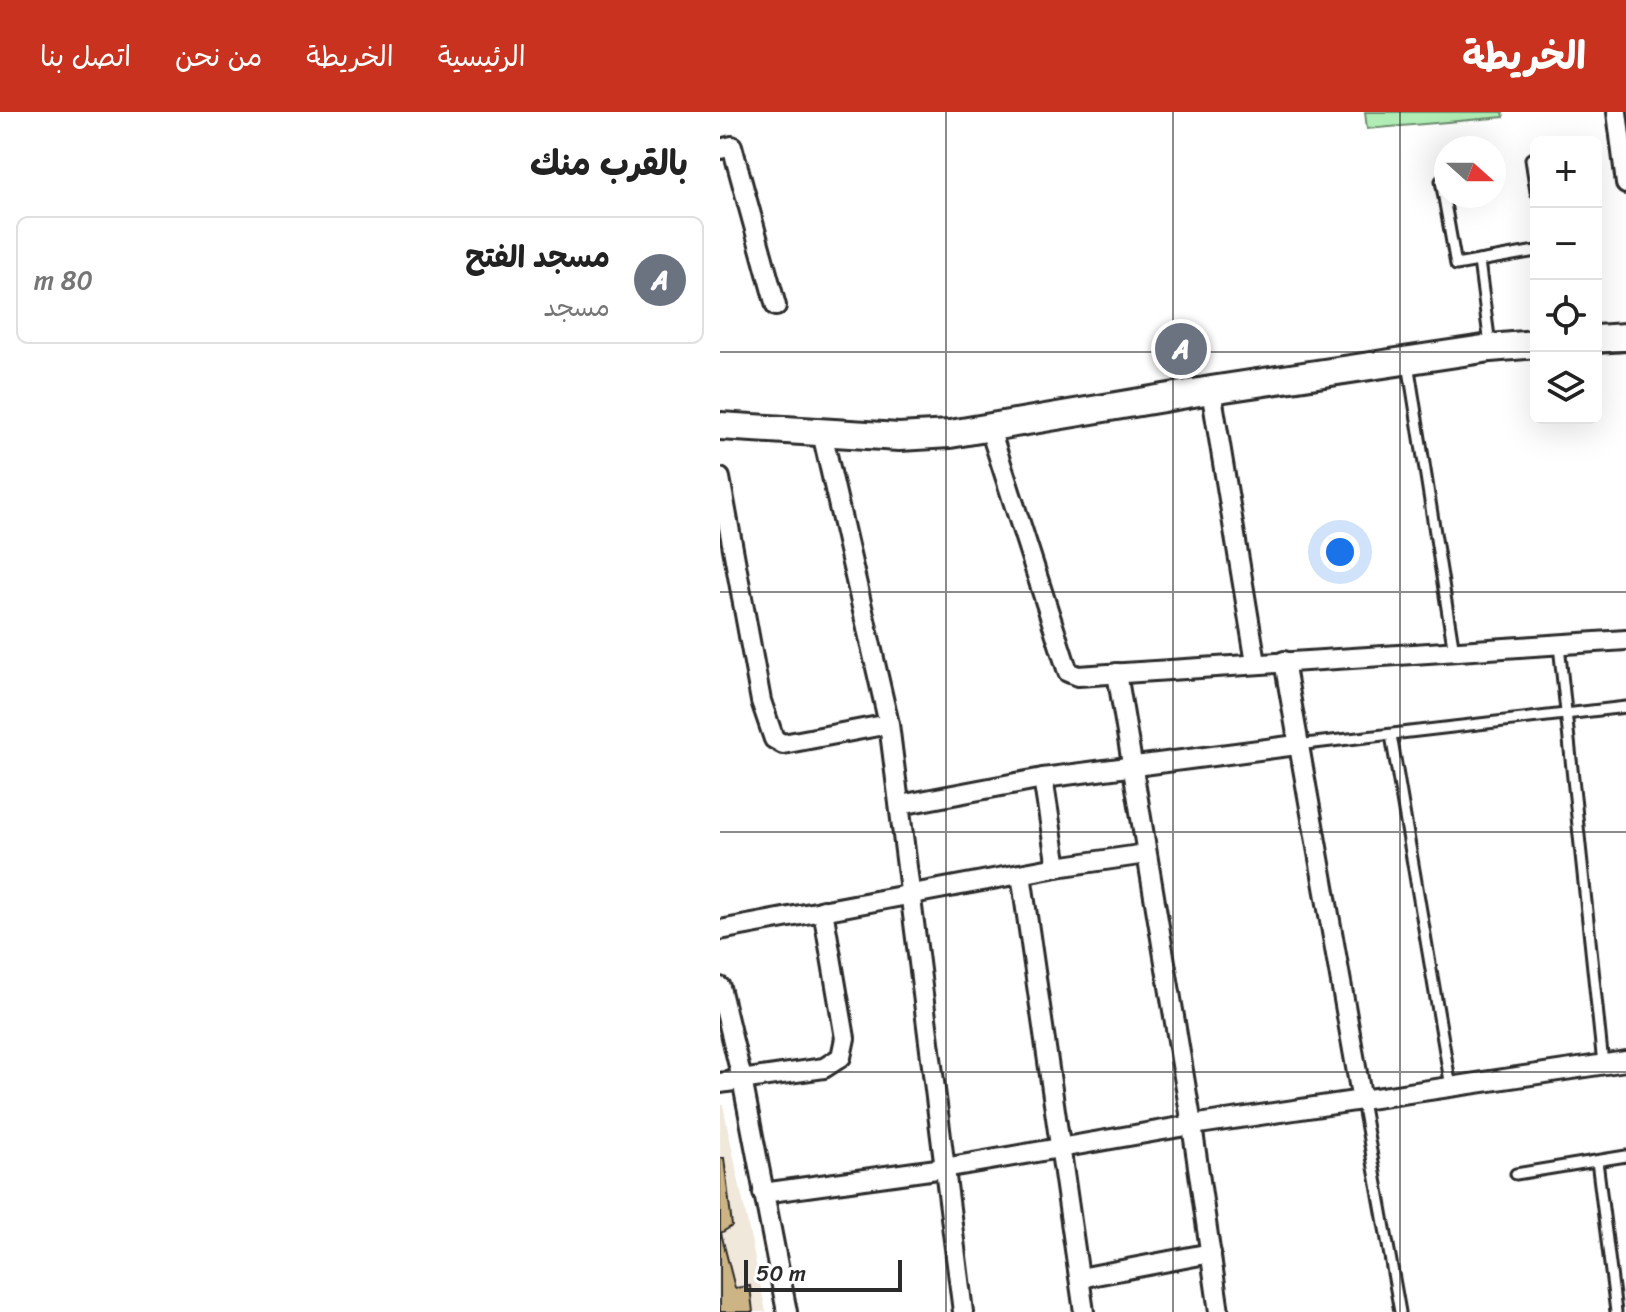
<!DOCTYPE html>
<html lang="ar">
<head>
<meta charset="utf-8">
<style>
	body { margin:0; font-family:Sriracha,"Playpen Sans Arabic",sans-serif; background:#f6f6f6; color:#222; direction:rtl }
	.controls { position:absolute; right:24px; top:24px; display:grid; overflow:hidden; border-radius:12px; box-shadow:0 8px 32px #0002 }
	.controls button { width:72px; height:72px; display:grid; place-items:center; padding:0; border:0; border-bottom:2px solid #e0e0e0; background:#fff; color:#222; font:40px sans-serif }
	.compass { position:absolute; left:714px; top:24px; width:72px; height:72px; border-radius:50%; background:#fff; box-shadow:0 8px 32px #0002; rotate:111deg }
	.scale { position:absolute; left:24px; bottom:20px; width:158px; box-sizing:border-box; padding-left:8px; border:4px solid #2b2b2b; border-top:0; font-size:22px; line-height:28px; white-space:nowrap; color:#2b2b2b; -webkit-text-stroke:6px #fff; paint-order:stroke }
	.you { position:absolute; left:620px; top:440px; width:28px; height:28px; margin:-20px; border:6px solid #fff; border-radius:50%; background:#1a73e8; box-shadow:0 0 0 12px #1a73e833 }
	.badge { display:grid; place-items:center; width:52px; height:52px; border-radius:50%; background:#c8321e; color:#fff; font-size:26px; font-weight:700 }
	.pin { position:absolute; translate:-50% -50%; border:4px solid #fff; box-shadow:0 2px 8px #0006 }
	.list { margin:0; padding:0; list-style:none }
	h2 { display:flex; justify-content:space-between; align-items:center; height:104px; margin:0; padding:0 32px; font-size:34px }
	h2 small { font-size:26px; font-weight:400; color:#767676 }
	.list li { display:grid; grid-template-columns:52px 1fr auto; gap:24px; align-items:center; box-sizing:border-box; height:128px; margin:0 16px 16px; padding:0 16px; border:2px solid #e0e0e0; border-radius:12px }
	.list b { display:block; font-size:30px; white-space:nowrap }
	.list p { margin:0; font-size:26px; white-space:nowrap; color:#767676 }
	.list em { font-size:26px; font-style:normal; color:#767676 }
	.icon { flex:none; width:44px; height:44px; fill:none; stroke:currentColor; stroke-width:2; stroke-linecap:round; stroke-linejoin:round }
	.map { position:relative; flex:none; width:906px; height:1200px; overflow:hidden; direction:ltr }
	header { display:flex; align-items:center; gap:48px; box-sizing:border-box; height:112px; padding:0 40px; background:#c8321e; color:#fff }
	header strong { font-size:38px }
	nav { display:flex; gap:44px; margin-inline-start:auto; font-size:28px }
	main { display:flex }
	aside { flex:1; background:#fff }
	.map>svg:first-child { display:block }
</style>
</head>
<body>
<header>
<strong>الخريطة</strong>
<nav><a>الرئيسية</a><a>الخريطة</a><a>من نحن</a><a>اتصل بنا</a></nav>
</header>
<main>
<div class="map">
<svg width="906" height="1200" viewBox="0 0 906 1200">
	<rect width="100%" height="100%" fill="#fff"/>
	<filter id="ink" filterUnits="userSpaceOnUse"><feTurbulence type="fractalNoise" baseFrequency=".0125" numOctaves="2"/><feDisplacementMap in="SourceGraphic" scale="16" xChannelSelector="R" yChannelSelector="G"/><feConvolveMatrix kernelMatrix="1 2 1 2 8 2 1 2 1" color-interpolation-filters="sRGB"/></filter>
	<g filter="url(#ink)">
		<!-- built -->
		<polygon fill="#f0e8da" points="0,993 3,993 46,1200 0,1200"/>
		<!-- green -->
		<polygon fill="#afedb4" stroke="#6d8c70" stroke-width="2" points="645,0 783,0 784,5 647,17"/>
		<!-- building -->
		<polygon fill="#ccb484" stroke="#2b2b2b" stroke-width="2" points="0,1046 4,1046 12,1114 1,1121 15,1176 30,1174 33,1200 0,1200"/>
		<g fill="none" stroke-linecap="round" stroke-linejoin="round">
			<!-- lane casing -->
			<g stroke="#2b2b2b" stroke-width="15">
				<g id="lane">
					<polyline points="811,47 816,80"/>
					<polyline points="721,69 736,153 816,139"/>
					<polyline points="759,149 770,233"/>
					<polyline points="688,251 734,540"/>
					<polyline points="839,533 883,952"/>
					<polyline points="671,623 731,975"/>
					<polyline points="577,633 906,595"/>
					<polyline points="642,989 680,1200"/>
					<polyline points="877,1049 896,1200"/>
					<polyline points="796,1062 906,1044"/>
				</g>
			</g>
			<!-- street casing -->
			<g stroke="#2b2b2b" stroke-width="24">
				<g id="street">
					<polyline points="897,0 906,72"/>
					<polyline points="0,37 12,34 56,194"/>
					<polyline points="491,278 536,551"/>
					<polyline points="269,314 348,560 358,564 906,528"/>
					<polyline points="102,321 169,612 243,1200"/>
					<polyline points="0,366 41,589 54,627 63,632 169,612"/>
					<polyline points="564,549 642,989"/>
					<polyline points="397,561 472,1013 499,1200"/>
					<polyline points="323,666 337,755"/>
					<polyline points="180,693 323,666 577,633"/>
					<polyline points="301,762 364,1200"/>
					<polyline points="0,818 337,755 426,742"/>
					<polyline points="0,875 22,967 67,1200"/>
					<polyline points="0,971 104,956 121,945 125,926 103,798"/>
					<polyline points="43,1081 224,1056 472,1013 906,949"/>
					<polyline points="360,1166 491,1141"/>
				</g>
			</g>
			<!-- secondary casing -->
			<g stroke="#2b2b2b" stroke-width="32">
				<g id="secondary">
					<polyline points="876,227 906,225"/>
					<polyline points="0,314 179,325 230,322 491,278 770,236 816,232"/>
				</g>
			</g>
			<!-- lane -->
			<use href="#lane" stroke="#fff" stroke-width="9"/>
			<!-- street -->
			<use href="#street" stroke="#fff" stroke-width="18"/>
			<!-- secondary -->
			<use href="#secondary" stroke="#fff" stroke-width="26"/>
		</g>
	</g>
	<!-- grid -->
	<path fill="none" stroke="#2b2b2b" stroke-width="2" stroke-opacity="0.55" d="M 226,0 L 226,1200M 453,0 L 453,1200M 680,0 L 680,1200M 0,240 L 816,240M 876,240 L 906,240M 0,480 L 906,480M 0,720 L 906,720M 0,960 L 906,960"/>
</svg>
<div class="controls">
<button>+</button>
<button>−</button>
<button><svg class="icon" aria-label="locate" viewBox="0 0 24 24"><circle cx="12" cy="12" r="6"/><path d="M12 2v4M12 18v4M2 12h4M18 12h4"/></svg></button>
<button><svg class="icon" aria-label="layers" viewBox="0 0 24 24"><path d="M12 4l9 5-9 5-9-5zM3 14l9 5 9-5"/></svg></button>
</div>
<svg class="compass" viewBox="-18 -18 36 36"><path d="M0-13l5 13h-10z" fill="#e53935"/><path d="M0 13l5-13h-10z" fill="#767676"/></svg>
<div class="scale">50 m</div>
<div class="you"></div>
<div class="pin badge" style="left:461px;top:237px;background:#6b7280">A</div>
</div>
<aside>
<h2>بالقرب منك<small></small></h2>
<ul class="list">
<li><span class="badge" style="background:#6b7280">A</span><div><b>مسجد الفتح</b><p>مسجد</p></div><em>80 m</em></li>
</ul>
</aside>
</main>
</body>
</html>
